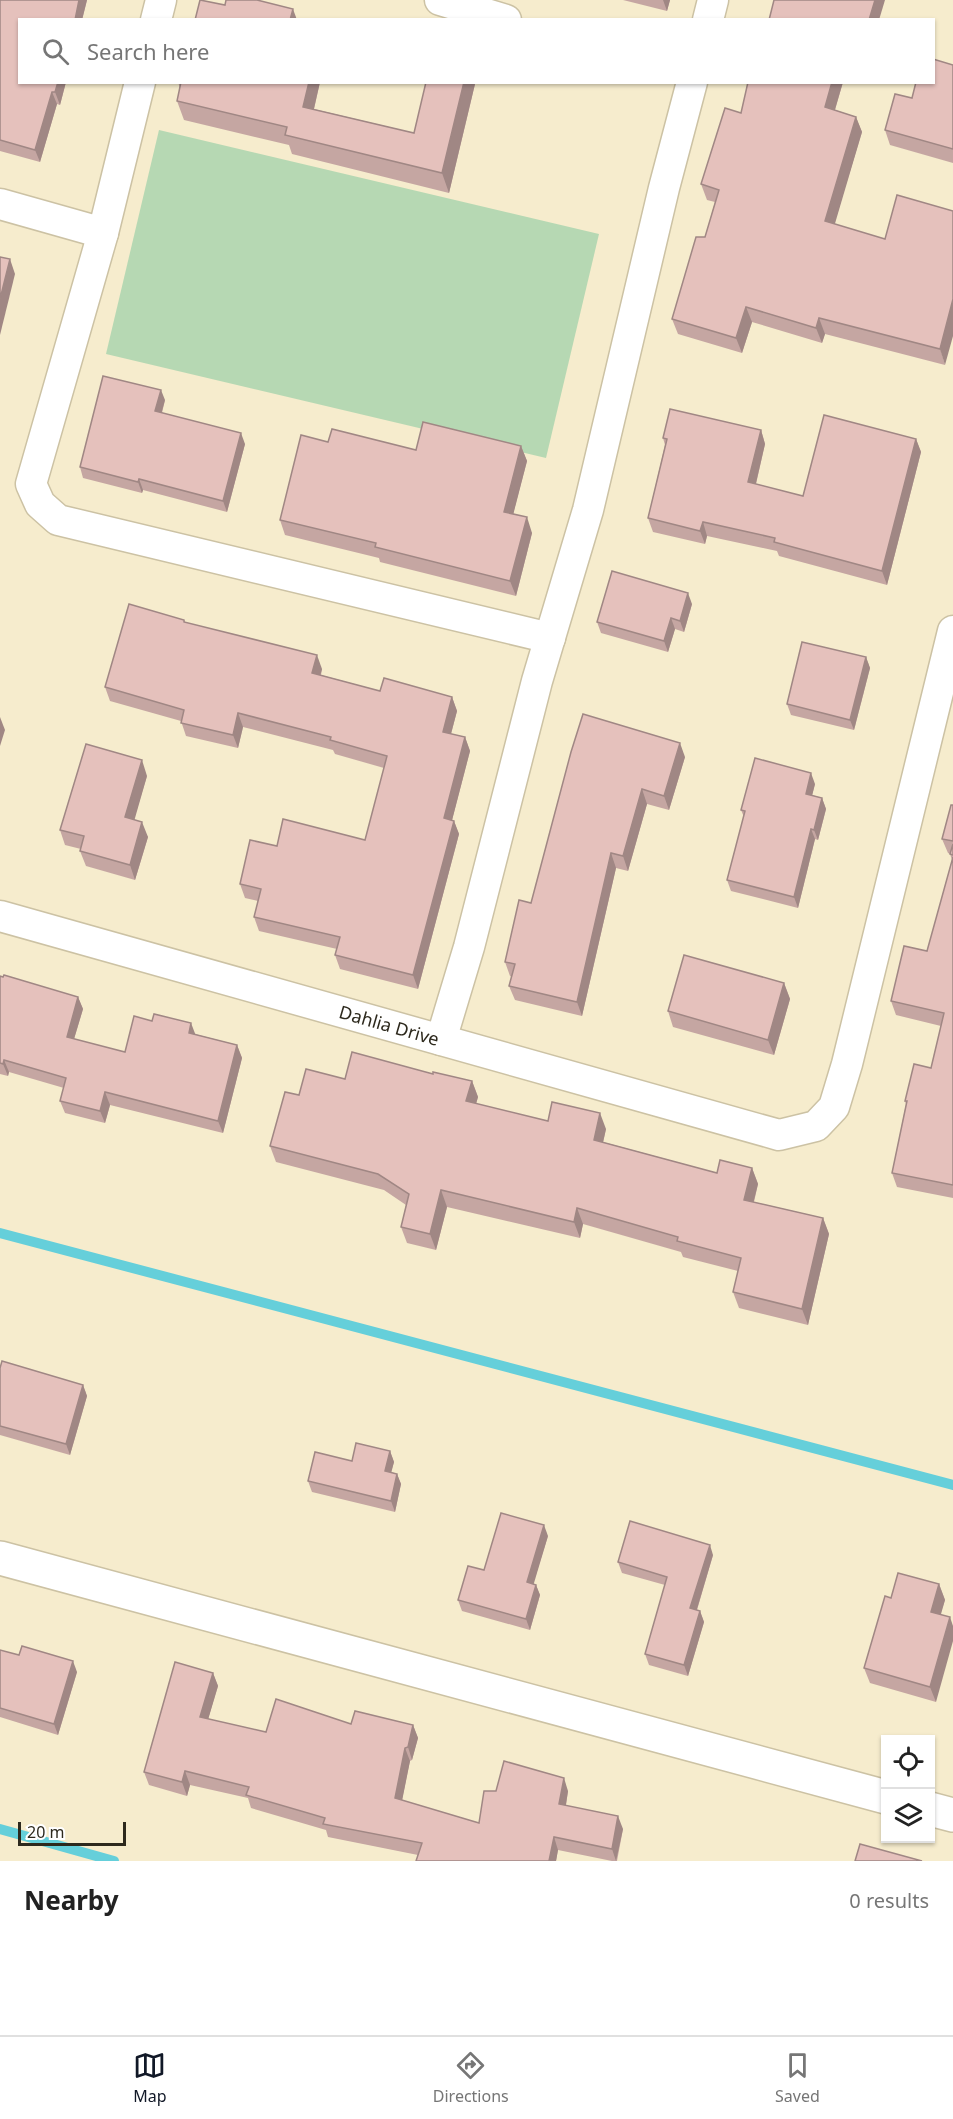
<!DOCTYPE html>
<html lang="en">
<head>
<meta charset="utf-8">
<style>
	body { margin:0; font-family:"Noto Sans",sans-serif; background:#f2f2f2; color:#222 }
	.controls { position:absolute; right:18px; bottom:18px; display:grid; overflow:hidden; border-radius:0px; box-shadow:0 2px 4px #0004 }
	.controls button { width:54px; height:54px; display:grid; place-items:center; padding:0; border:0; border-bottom:2px solid #e0e0e0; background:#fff; color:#222; font:30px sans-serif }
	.scale { position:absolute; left:18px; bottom:15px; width:108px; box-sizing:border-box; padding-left:6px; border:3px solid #2d291d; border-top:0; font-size:16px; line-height:21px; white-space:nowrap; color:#2d291d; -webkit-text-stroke:4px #fff; paint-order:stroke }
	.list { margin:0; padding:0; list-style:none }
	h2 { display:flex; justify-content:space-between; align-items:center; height:78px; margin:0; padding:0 24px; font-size:26px }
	h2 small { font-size:20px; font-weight:400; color:#767676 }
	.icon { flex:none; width:33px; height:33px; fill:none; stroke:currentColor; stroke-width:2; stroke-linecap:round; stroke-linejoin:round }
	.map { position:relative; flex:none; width:953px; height:1861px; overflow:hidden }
	.search { position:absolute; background:#fff; box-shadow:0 2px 4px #0004; left:18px; right:18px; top:18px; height:66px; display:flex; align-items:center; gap:15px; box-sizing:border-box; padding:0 21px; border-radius:0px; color:#767676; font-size:22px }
	.sheet { height:174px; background:#fff }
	nav { display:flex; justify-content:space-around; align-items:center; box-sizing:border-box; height:84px; border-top:2px solid #e0e0e0; background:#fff; font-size:16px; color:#767676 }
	nav a { display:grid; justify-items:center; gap:3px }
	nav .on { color:#111827 }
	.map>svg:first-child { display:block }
</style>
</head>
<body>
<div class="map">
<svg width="953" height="1861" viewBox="0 0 953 1861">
	<rect width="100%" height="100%" fill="#f6eccd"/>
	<!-- green -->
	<polygon fill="#b6d8b3" points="159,130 599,234 546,458 106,354"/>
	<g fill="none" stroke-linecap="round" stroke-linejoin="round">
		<!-- stream -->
		<g stroke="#65cfda" stroke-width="10">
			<polyline points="0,1233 953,1485"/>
			<polyline points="0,1829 114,1861"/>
		</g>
		<!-- minor casing -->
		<g stroke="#ccc2a4" stroke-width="33">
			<g id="minor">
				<polyline points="440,0 506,20"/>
				<polyline points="156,20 161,0"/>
				<polyline points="708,20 713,0"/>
				<polyline points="140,82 103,233 31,484 40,504 58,520 550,638"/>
				<polyline points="0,204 103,233"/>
				<polyline points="0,916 779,1135 816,1126 834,1107 847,1064 953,631"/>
				<polyline points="441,1040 469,947 537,681 588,510 664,188 692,82"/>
			</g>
		</g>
		<!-- secondary casing -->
		<g stroke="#ccc2a4" stroke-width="36">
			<g id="secondary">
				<polyline points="0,1558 886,1797"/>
				<polyline points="930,1809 953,1815"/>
			</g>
		</g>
		<!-- minor -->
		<use href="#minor" stroke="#fff" stroke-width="30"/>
		<!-- secondary -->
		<use href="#secondary" stroke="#fff" stroke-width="33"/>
	</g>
	<!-- wall -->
	<g fill="#c5a6a2">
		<polygon points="0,0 87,0 82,20 20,20 66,82 60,105 57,104 40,162 0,151"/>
		<polygon points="623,0 670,0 667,11"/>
		<polygon points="953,65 953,163 890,145 885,130 912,98"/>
		<polygon points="178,82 320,82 314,109 414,133 475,84 449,193 292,154 289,145 184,120 177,101 180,88"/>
		<polygon points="748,82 843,82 835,110 856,117 862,132 834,224 885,239 897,195 945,365 825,334 822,343 752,322 742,353 678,334 672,319 705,237 715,202 707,200 701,184 741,113"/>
		<polygon points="165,400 162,413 245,444 227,512 143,490 142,493 83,478 80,467"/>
		<polygon points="761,430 765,444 756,484 803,496 916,439 921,452 887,585 779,556 777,551 707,536 705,544 653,532 648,518 665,445 663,438"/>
		<polygon points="328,442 416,450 521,446 527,461 513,514 532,533 516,596 380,562 379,558 285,535 280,520"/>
		<polygon points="692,604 684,632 675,629 668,652 601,633 597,622"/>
		<polygon points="184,620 185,622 322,669 321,675 380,691 452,697 457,711 451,734 465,737 470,751 452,820 454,821 459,834 418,989 340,969 335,955 337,949 259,931 254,917 258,901 245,898 240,884 277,846 365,840 384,768 335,754 333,750 243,727 238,748 186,736 181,721 110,701 105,687"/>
		<polygon points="866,657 870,668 854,730 791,715 787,704"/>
		<polygon points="571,752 685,757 669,810 647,804 628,871 616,868 582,1016 515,1000 509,986 512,977 510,976 505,962 531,903"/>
		<polygon points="147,776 134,819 148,837 135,880 86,866 80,851 81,849 65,845 60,830"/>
		<polygon points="815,784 812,795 822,798 826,809 818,840 815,839 798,908 731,891 727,880 744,817 741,810"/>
		<polygon points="953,805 953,1198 897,1187 892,1173 906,1104 905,1101 931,1068 941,1026 896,1015 891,1001 927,951 952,860 950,854 948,853 942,839"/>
		<polygon points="0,976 78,997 83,1009 74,1039 125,1052 195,1034 237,1045 242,1058 223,1133 110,1105 105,1123 65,1113 60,1101 64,1088 9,1072 8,1076 0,1074"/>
		<polygon points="784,983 790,999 774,1055 673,1027 668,1011"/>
		<polygon points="433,1074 472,1081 478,1097 476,1104 548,1121 606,1129 603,1142 717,1173 752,1168 758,1184 754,1202 823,1218 829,1234 808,1325 739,1308 733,1292 738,1271 683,1257 681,1252 583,1224 580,1238 447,1207 436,1250 407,1243 401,1227 406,1205 384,1190 276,1162 270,1146 299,1095 345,1079"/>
		<polygon points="0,1368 83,1385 87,1396 70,1455 0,1435"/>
		<polygon points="390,1451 394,1462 391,1472 397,1474 401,1484 395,1512 312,1492 308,1481 352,1461"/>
		<polygon points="548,1536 533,1584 536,1585 540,1595 530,1630 462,1611 458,1600 484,1570"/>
		<polygon points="713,1555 697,1610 700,1611 704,1622 688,1676 649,1665 645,1654 665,1585 622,1573 618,1562"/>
		<polygon points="939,1584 945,1600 940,1615 936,1702 870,1683 864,1668 891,1598"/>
		<polygon points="0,1650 77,1672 58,1735 0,1717"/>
		<polygon points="213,1673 218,1686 208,1719 266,1732 351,1724 413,1725 418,1738 412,1760 410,1761 402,1800 479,1823 568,1791 566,1805 623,1829 617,1861 612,1861 558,1850 556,1861 416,1861 418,1855 328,1837 326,1830 251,1808 248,1798 190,1785 187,1796 149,1785 144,1772"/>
	</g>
	<!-- shaded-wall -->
	<g fill="#a08784">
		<polygon points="79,0 87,0 82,20 75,20"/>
		<polygon points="663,0 670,0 667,11"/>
		<polygon points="875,0 885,0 879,20 869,20"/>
		<polygon points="293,9 297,20 290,20"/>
		<polygon points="58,82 66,82 60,105 55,92"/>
		<polygon points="309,82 320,82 310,126 303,107"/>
		<polygon points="464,82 474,82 475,84 449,193 442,173"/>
		<polygon points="832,82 843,82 831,123 825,107"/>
		<polygon points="52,92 57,104 40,162 35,150"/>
		<polygon points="856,117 862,132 831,237 825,221"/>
		<polygon points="10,259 15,274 0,335 0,299"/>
		<polygon points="953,299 953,336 945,365 940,349"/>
		<polygon points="746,307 752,322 742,353 736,338"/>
		<polygon points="819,318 825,334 822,343 816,328"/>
		<polygon points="161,390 165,400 159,422 155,411"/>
		<polygon points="761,430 765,444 753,496 748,482"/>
		<polygon points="241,433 245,444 227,512 223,501"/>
		<polygon points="916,439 921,452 887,585 882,571"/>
		<polygon points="521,446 527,461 510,527 504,512"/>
		<polygon points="139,479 143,490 142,493 138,482"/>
		<polygon points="527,517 532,533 516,596 510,581"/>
		<polygon points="703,522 707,536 705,544 700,531"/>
		<polygon points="688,593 692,604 684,632 680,621"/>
		<polygon points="671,618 675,629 668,652 664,641"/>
		<polygon points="317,655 322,669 317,687 312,673"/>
		<polygon points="866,657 870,668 854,730 850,720"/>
		<polygon points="452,697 457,711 448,745 443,732"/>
		<polygon points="238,713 243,727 238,748 233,735"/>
		<polygon points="0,717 5,730 0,746"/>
		<polygon points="465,737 470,751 449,832 444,818"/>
		<polygon points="680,743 685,757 669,810 664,796"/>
		<polygon points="142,760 147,776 131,832 125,817"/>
		<polygon points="811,773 815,784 810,804 806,794"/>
		<polygon points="642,789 647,804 628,871 623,856"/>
		<polygon points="822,798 826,809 818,840 814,830"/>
		<polygon points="454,821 459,834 418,989 413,975"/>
		<polygon points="142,822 148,837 135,880 130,865"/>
		<polygon points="811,829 815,839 798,908 794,897"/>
		<polygon points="611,853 616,868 582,1016 577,1002"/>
		<polygon points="784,983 790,999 774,1055 768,1040"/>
		<polygon points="78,997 83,1009 71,1049 67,1037"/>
		<polygon points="191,1023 196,1036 189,1033"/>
		<polygon points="237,1045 242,1058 223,1133 218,1121"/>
		<polygon points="4,1060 9,1072 8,1076 3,1064"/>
		<polygon points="472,1081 478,1097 472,1117 466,1101"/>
		<polygon points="105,1092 110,1105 105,1123 100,1111"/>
		<polygon points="600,1113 606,1129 600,1156 594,1140"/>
		<polygon points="752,1168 758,1184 750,1216 744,1200"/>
		<polygon points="441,1190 447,1207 436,1250 430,1234"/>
		<polygon points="577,1208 583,1224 580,1238 574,1222"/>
		<polygon points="823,1218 829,1234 808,1325 802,1309"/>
		<polygon points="83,1385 87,1396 70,1455 66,1444"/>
		<polygon points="390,1451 394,1462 389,1481 385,1471"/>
		<polygon points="397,1474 401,1484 395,1512 391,1501"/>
		<polygon points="544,1525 548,1536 531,1593 527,1582"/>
		<polygon points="710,1545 713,1555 694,1619 690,1608"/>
		<polygon points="939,1584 945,1600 937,1628 931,1612"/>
		<polygon points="536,1585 540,1595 530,1630 526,1619"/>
		<polygon points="700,1611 704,1622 688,1676 684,1665"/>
		<polygon points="950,1617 953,1626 953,1641 936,1702 930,1687"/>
		<polygon points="73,1661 77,1672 58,1735 54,1724"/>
		<polygon points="213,1673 218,1686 205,1730 200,1717"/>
		<polygon points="413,1725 418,1738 412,1760 408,1747"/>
		<polygon points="405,1748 410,1761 400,1811 395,1798"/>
		<polygon points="185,1771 190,1785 187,1796 182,1782"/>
		<polygon points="564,1778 568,1791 564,1817 559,1804"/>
		<polygon points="618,1816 623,1829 616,1861 612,1849"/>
		<polygon points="554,1837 558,1850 556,1861 549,1861"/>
	</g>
	<!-- building -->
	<g fill="#e5c1bc" stroke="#a08784" stroke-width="1.5">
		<polygon points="0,0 79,0 75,20 20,20 20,82 58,82 55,92 52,92 35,150 0,140"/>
		<polygon points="200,0 225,5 226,0 257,0 293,9 290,20 195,20"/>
		<polygon points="774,0 875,0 869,20 769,20"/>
		<polygon points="933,59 953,65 953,149 885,130 895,94 912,98 916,82 933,82"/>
		<polygon points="181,82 309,82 303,107 414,133 426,82 464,82 442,173 285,135 287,127 177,101"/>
		<polygon points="748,82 832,82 825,107 856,117 825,221 885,239 897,195 953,211 953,299 940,349 819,318 816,328 746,307 736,338 672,319 696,237 705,237 719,190 701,184 725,108 741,113"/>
		<polygon points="0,257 10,259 0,299"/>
		<polygon points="103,376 161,390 155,411 241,433 223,501 139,479 138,482 80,467"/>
		<polygon points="670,409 761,430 748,482 803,496 824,415 916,439 882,571 774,542 775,538 703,522 700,531 648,518 667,439 663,438"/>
		<polygon points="423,422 521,446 504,512 527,517 510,581 375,547 376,543 280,520 301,435 328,442 332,429 416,450"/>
		<polygon points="612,571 688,593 680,621 671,618 664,641 597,622"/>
		<polygon points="129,604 184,620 184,622 317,655 312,673 380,691 384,678 452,697 443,732 465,737 444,818 454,821 413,975 335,955 340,937 254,917 261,889 240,884 250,840 277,846 283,819 365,840 387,756 330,740 331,737 238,713 233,735 181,723 184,710 105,687"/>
		<polygon points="802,642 866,657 850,720 787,704"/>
		<polygon points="583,714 680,743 664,796 642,789 623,856 611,853 577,1002 509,986 515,964 505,962 519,900 531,903 571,752"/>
		<polygon points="86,744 142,760 125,817 142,822 130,865 80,851 84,836 60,830"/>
		<polygon points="755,758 811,773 806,794 822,798 814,830 811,829 794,897 727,880 745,811 741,810"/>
		<polygon points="951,805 953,805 953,841 942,839"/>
		<polygon points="953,844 953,855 950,854"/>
		<polygon points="953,857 953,1185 892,1173 907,1101 905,1101 914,1064 931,1068 944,1013 891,1001 904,946 927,951"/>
		<polygon points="684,955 784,983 768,1040 668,1011"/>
		<polygon points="4,975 78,997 67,1037 125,1052 134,1016 152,1021 154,1014 191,1023 189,1033 237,1045 218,1121 105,1092 100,1111 60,1101 66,1078 4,1060 3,1064 0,1063 0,976 3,977"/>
		<polygon points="352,1052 433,1074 433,1072 472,1081 466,1101 548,1121 552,1102 600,1113 594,1140 717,1173 720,1160 752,1168 744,1200 823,1218 802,1309 733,1292 741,1258 677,1241 678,1237 577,1208 574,1222 441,1190 430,1234 401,1227 409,1194 378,1174 270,1146 285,1092 299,1095 306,1069 345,1079"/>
		<polygon points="2,1361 83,1385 66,1444 0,1426 0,1368"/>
		<polygon points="356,1443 390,1451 385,1471 397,1474 391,1501 308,1481 315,1452 352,1461"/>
		<polygon points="501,1513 544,1525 527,1582 536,1585 526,1619 458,1600 468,1566 484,1570"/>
		<polygon points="630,1521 710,1545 690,1608 700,1611 684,1665 645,1654 667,1577 618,1562"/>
		<polygon points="898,1573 939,1584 931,1612 950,1617 930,1687 864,1668 885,1596 891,1598"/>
		<polygon points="22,1646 73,1661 54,1724 0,1708 0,1650 19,1655"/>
		<polygon points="175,1662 213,1673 200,1717 266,1732 276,1699 351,1724 355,1711 413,1725 408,1747 405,1748 395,1798 479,1823 484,1791 496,1791 504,1761 564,1778 559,1804 618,1816 612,1849 554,1837 549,1861 416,1861 422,1843 323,1824 325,1818 246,1795 249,1787 185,1771 182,1782 144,1772"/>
		<polygon points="860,1844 922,1861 855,1861"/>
	</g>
	<g text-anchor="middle" stroke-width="4.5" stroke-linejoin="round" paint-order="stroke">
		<!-- street labels -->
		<g font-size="18" fill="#2d291d" stroke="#fff">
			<text transform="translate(389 1026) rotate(16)" y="6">Dahlia Drive</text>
		</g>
	</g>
</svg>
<div class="controls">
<button><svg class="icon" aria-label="locate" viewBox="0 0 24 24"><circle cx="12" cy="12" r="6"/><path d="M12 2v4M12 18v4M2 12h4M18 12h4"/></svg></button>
<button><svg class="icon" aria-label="layers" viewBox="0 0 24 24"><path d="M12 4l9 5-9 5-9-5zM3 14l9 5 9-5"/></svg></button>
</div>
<div class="scale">20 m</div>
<div class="search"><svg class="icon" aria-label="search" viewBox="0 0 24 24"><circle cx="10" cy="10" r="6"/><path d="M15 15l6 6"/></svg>Search here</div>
</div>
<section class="sheet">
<h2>Nearby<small>0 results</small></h2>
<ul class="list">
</ul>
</section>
<nav>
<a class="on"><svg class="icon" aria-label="map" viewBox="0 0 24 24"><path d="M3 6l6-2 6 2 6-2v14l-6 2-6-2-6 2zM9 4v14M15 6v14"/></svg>Map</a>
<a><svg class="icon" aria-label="directions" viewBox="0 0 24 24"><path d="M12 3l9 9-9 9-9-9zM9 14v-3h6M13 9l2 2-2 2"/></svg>Directions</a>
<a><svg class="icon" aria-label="saved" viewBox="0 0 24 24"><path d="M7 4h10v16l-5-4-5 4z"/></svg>Saved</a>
</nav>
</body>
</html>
